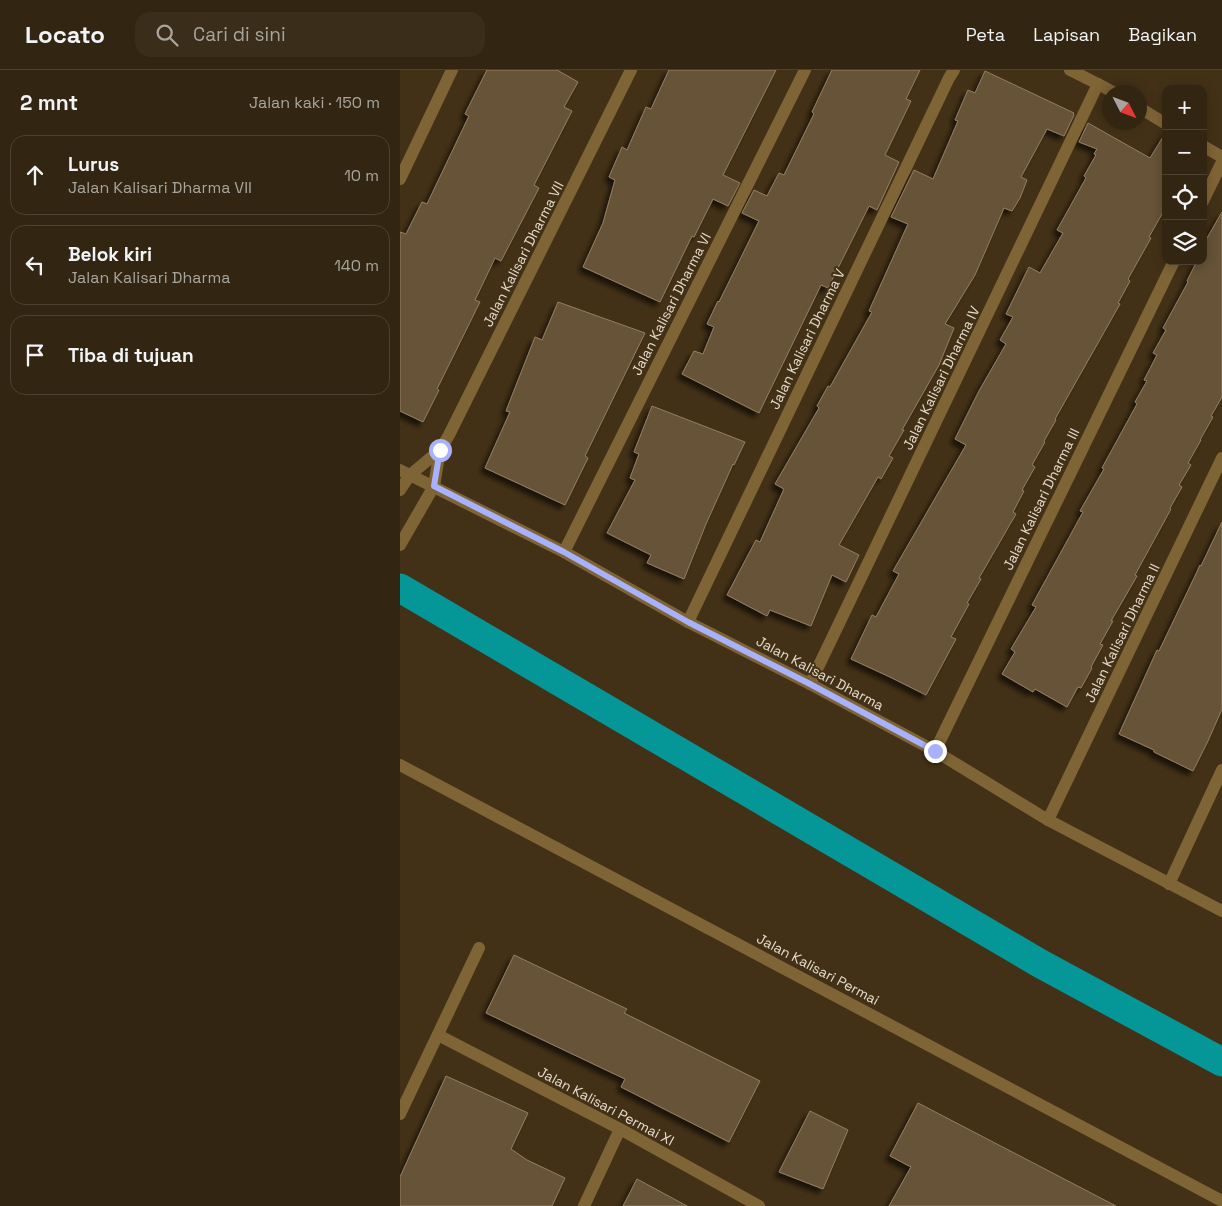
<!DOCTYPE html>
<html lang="id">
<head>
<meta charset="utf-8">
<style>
	body { margin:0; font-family:"Space Grotesk",sans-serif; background:#3a2d1a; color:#f1f3f6 }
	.controls { position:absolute; right:15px; top:15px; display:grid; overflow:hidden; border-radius:10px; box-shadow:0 2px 12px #0003 }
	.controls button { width:45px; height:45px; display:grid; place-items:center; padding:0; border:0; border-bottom:1px solid #4d4231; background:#322511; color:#f1f3f6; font:25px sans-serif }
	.compass { position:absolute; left:702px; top:15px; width:45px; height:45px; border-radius:50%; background:#322511; box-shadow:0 2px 12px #0003; rotate:132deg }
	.stop { position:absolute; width:15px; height:15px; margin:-11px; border:4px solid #a7b1fc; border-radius:50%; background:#fff }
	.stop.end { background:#a7b1fc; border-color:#fff; box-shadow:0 1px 5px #0008 }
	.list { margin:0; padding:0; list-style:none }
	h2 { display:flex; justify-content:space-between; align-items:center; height:65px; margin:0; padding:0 20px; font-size:21px }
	h2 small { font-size:16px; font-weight:400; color:#a8a59f }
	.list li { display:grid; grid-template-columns:32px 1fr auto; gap:15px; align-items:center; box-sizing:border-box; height:80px; margin:0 10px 10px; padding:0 10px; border:1px solid #4d4231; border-radius:15px }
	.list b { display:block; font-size:19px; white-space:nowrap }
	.list p { margin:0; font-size:16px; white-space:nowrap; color:#a8a59f }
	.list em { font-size:16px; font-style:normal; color:#a8a59f }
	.icon { flex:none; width:28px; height:28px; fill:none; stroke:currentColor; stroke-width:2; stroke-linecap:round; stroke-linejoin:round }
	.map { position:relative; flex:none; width:822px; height:1136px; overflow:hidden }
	header { display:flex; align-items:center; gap:30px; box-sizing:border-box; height:70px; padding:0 25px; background:#322511; border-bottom:1px solid #4d4231 }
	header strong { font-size:24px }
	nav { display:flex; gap:28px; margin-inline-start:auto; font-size:18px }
	.search { width:350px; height:45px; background:#3a2d1a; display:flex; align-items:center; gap:12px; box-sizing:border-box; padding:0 18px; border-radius:15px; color:#a8a59f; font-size:19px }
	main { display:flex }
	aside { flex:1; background:#322511 }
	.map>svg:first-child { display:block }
</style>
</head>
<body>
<header>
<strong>Locato</strong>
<div class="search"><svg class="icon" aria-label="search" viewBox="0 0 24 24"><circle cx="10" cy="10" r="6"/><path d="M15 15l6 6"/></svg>Cari di sini</div>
<nav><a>Peta</a><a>Lapisan</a><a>Bagikan</a></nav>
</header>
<main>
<aside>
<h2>2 mnt<small>Jalan kaki · 150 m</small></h2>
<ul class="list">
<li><svg class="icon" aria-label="ahead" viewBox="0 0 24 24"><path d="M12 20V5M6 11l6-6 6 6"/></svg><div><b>Lurus</b><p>Jalan Kalisari Dharma VII</p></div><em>10 m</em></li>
<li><svg class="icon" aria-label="left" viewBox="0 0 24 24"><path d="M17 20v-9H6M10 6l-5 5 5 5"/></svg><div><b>Belok kiri</b><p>Jalan Kalisari Dharma</p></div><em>140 m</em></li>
<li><svg class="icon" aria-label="arrive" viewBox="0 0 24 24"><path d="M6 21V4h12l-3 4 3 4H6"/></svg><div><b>Tiba di tujuan</b></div></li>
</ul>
</aside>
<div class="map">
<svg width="822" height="1136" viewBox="0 0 822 1136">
	<defs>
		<filter id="shadow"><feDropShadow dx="-4.5" dy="4.5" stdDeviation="2.5" flood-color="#0009"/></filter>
	</defs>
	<rect width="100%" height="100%" fill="#433117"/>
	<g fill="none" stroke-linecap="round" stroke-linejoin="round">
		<!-- canal -->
		<polyline stroke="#059698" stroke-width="29" points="0,518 641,894 822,992"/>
	</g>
	<!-- building -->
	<g fill="#665238" stroke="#947e62" filter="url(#shadow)">
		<polygon points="87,0 157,0 178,12 164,37 172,41 134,115 139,118 101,191 95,188 75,230 80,232 37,319 39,320 23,352 0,341 0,162 6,164 22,132 27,134 69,46 65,44"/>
		<polygon points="269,0 376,0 323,105 340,113 328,136 313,129 294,167 292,166 260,232 183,197 203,153 215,110 209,107 222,77 227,80 246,37 251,39"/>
		<polygon points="432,0 520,0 506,29 511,31 485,85 499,92 477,140 469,136 428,218 421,215 359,343 282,304 294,281 303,284 314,257 307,254 318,231 319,232 359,151 342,143 354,120 367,126 379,103 384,105 414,44 412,42"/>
		<polygon points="585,1 674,43 673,44 674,45 664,66 647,59 621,107 627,110 620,128 612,141 604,138 575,205 545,254 554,258 539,295 502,360 504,360 489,386 493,388 481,409 478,407 439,475 459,485 446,512 432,505 411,556 370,540 367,546 327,525 356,470 360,472 384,419 375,414 419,338 417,336 428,316 430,317 472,242 469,241 508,154 491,147 514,100 533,109 558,51 555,50 568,20 575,23"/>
		<polygon points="688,53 750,88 766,62 766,137 749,167 751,168 728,209 730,211 718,233 720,234 655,349 656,350 644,371 645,372 632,395 635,397 622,420 624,421 613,442 616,444 579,508 581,509 567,533 569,534 551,567 556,569 526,625 490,607 451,589 472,545 476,547 499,504 493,501 566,375 555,369 579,321 606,274 600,270 613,247 606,244 629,197 640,203 663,163 657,160 686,108 684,106 696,85 694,84 697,79 679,72"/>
		<polygon points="822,142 822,327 811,346 813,347 800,370 801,370 788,393 791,395 779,415 782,417 770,438 771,439 735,505 737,506 711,551 713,551 700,574 703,575 691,597 692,598 681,618 678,617 667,637 635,619 633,622 602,604 615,582 611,579 636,537 632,535 683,442 680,441 704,399 702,398 737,334 735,332 747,311 744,310 757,285 753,283 766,260 763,258 788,212 787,211 797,191 803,191 803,175"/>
		<polygon points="158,232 245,263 185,386 188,388 165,435 85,398 110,342 106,341 135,267 142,270"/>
		<polygon points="252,336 345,372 334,395 333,394 306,454 284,509 247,493 251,485 207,463 235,410 230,408 239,384 234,382"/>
		<polygon points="822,452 822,639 808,671 793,701 754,682 754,680 719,664 757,580 759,581 795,506 800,495 801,496"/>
		<polygon points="114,885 227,939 224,943 360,1011 329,1072 221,1017 225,1009 86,943"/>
		<polygon points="46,1006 128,1043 111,1079 127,1090 165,1108 152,1136 0,1136 0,1107"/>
		<polygon points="518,1033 716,1136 489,1136 511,1097 490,1086"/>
		<polygon points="410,1041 448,1060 423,1119 379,1102"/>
		<polygon points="237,1109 287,1136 223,1136"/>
	</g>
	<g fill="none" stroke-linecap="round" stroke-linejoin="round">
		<!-- street -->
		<g stroke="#7f6535" stroke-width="12">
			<polyline points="670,0 698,14 713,22"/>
			<polyline points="740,38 766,54"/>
			<polyline points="803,76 822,87"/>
			<polyline points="0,109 52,0"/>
			<polyline points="803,131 822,92"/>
			<polyline points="0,400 164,482 288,552 410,614 535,681 648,750 822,841"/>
			<polyline points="0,420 10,405 40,380 49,365 231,0"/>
			<polyline points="0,475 34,416 40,380"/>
			<polyline points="164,482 405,0"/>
			<polyline points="288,552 549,8 554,0"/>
			<polyline points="410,614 698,14"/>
			<polyline points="535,681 774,191"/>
			<polyline points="0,695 822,1131"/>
			<polyline points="648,750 822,388"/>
			<polyline points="769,814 822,700"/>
			<polyline points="38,965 220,1059 359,1136"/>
			<polyline points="0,1044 79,878"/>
			<polyline points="184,1136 220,1059"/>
		</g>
	</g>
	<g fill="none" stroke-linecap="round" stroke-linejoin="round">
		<!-- route -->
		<polyline stroke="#a7b1fc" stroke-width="6" points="40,380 34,416 164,482 288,552 410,614 535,681"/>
	</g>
	<g text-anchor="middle" stroke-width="4" stroke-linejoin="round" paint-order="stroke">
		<!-- street labels -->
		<g font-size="14" fill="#e5dacb" stroke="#433117">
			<text transform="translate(123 184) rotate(-63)" y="5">Jalan Kalisari Dharma VII</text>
			<text transform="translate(271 234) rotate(-63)" y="5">Jalan Kalisari Dharma VI</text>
			<text transform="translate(407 269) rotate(-64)" y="5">Jalan Kalisari Dharma V</text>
			<text transform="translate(541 308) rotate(-64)" y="5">Jalan Kalisari Dharma IV</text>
			<text transform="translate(641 429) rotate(-64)" y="5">Jalan Kalisari Dharma III</text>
			<text transform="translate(722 563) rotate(-64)" y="5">Jalan Kalisari Dharma II</text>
			<text transform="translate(420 603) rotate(28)" y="5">Jalan Kalisari Dharma</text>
			<text transform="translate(418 899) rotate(28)" y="5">Jalan Kalisari Permai</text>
			<text transform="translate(206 1036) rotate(28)" y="5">Jalan Kalisari Permai XI</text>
		</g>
	</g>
</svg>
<div class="controls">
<button>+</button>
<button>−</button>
<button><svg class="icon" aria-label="locate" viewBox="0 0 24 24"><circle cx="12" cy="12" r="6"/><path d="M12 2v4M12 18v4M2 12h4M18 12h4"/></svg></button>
<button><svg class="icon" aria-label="layers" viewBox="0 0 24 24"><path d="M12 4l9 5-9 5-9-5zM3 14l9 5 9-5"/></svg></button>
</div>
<svg class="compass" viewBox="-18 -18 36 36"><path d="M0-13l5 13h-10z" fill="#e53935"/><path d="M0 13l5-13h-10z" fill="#a8a59f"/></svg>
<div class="stop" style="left:40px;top:380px"></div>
<div class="stop end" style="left:535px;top:681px"></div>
</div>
</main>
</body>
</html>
